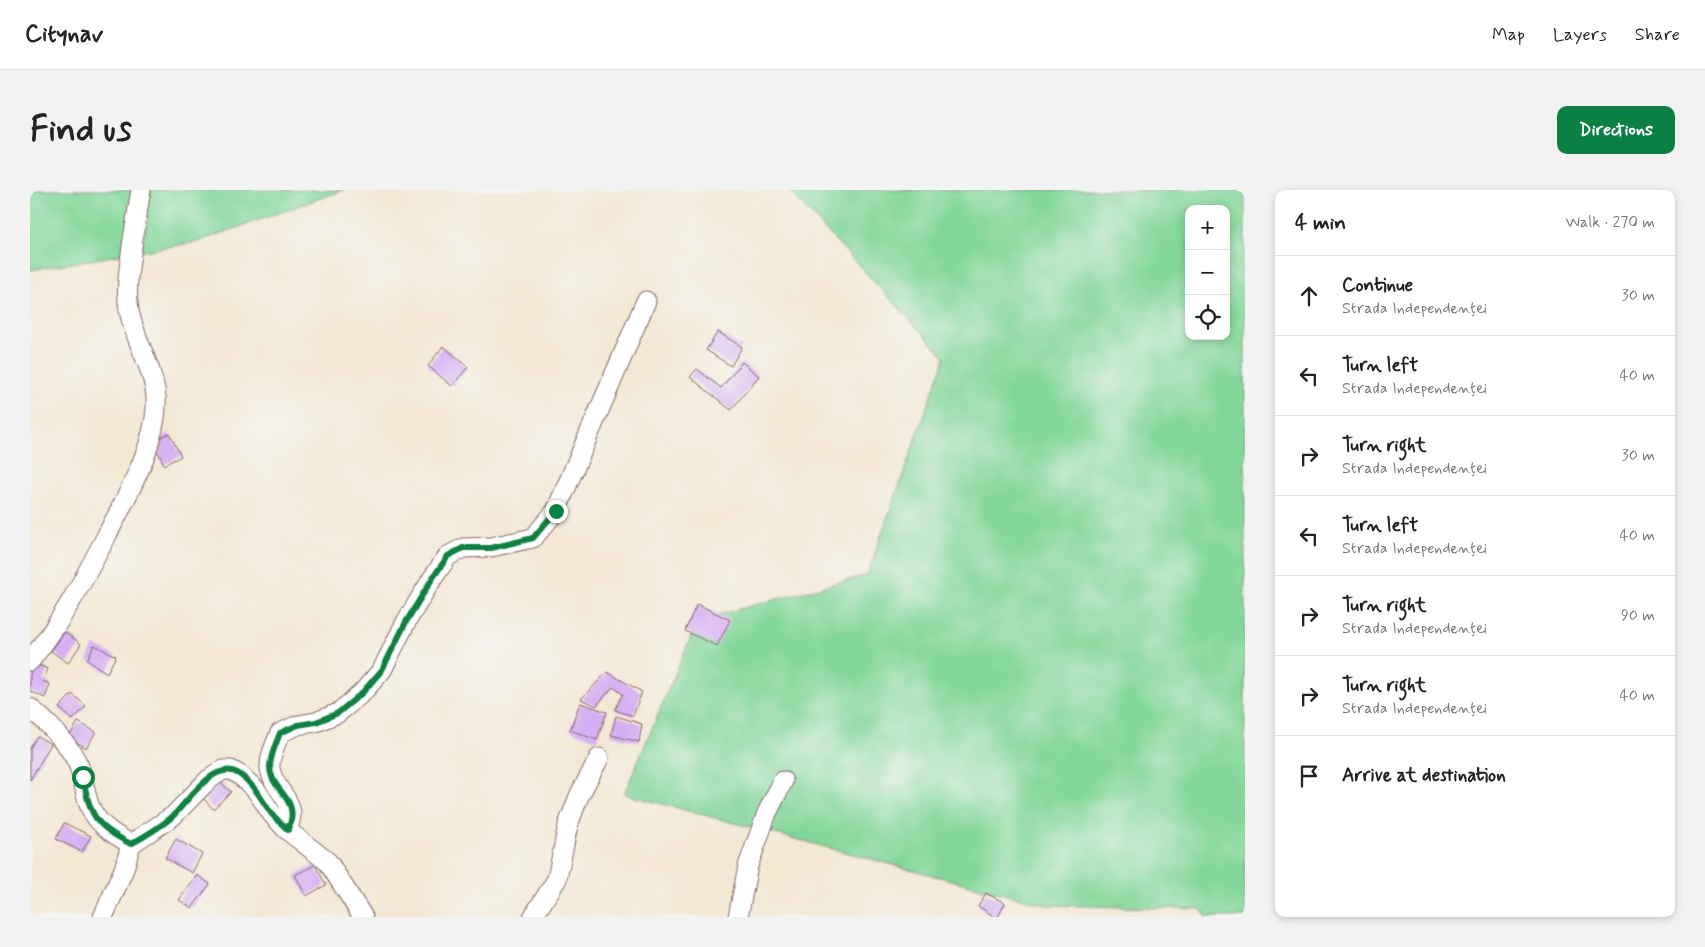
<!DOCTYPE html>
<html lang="en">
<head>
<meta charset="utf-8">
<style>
	body { margin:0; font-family:Mynerve,sans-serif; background:#f2f2f2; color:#222 }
	.controls { position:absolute; right:15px; top:15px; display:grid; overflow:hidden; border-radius:10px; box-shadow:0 2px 8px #0003 }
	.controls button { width:45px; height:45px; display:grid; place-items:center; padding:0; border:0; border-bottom:1px solid #e0e0e0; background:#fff; color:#222; font:25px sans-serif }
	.stop { position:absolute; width:15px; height:15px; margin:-11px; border:4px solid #0b8043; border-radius:50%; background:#fff }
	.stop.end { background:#0b8043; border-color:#fff; box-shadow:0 1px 5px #0008 }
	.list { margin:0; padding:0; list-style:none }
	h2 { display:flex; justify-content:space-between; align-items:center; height:65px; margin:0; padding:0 20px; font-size:21px }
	h2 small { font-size:16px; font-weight:400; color:#767676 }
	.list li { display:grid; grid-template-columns:32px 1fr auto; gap:15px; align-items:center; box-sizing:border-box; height:80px; padding:0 20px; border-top:1px solid #e0e0e0 }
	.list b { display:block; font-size:19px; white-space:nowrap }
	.list p { margin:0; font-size:16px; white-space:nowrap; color:#767676 }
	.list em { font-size:16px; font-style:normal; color:#767676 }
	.icon { flex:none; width:28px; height:28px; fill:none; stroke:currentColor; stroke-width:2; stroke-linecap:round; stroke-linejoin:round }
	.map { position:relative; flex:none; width:1215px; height:727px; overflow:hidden; border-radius:10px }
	header { display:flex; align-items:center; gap:30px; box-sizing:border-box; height:70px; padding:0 25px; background:#fff; border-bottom:1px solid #e0e0e0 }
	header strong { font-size:24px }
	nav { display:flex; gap:28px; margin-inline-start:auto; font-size:18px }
	.intro { display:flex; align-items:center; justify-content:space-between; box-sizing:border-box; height:120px; padding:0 30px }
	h1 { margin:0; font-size:35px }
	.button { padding:12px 22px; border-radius:10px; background:#0b8043; color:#fff; font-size:18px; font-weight:700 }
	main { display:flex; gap:30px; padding:0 30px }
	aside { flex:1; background:#fff; border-radius:10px; box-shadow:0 2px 8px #0003 }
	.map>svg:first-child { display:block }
</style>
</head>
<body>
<header>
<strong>Citynav</strong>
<nav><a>Map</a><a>Layers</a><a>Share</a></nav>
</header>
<div class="intro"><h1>Find us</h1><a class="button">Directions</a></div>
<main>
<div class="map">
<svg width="1215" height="727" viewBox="0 0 1215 727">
	<rect width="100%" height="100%" fill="#f6f6f2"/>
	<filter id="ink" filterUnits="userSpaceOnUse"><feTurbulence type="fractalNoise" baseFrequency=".02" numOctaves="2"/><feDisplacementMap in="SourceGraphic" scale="10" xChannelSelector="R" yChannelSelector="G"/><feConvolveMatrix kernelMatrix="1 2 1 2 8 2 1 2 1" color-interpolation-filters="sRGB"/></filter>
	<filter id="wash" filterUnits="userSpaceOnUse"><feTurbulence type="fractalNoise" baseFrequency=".0096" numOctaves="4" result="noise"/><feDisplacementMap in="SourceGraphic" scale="20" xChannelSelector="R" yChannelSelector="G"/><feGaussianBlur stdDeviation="1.12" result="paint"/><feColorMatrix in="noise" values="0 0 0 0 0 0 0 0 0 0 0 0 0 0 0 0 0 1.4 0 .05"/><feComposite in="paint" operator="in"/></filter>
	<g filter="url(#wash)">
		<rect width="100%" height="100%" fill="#f3e8d4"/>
		<!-- green -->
		<g fill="#83d79a" stroke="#667b62" fill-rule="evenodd">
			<polygon points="0,0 314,0 167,52 0,80"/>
			<path d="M 758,0 L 1215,0 L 1215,727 L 1177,727 L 1171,719 L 1016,715 L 594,604 L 668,430 L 837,385 L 915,167 ZM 1159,19 L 1196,19 L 1196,146 L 1159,146 Z"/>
		</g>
		<g id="blocks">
			<!-- building -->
			<g fill="#d5aff3">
				<polygon points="688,142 712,157 701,176 676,160"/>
				<polygon points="413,156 438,177 422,196 398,176"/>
				<polygon points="712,172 729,186 701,220 660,187 667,179 691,198"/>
				<polygon points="139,243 151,266 134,275 123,251"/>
				<polygon points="667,414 700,430 687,456 655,441"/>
				<polygon points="35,442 51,454 38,473 21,461"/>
				<polygon points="64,455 86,466 77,483 57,470"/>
				<polygon points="5,474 18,479 13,491 20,494 15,508 0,501 0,485"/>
				<polygon points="577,482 612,502 603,526 585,520 593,504 583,497 566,516 551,509"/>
				<polygon points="42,504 56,516 43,530 29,518"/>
				<polygon points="550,513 577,522 567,550 540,540"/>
				<polygon points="586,526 612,534 609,552 581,545"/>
				<polygon points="48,532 66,542 56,558 39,547"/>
				<polygon points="7,546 21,554 0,590 0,558"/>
				<polygon points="189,591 201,602 183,619 172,607"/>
				<polygon points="34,633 61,646 52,662 26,649"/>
				<polygon points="146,649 172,664 162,683 135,668"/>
				<polygon points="285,675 296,695 276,706 265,685"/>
				<polygon points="167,685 180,694 162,718 149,710"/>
				<polygon points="956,703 975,713 968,727 965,727 948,716"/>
			</g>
		</g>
	</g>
	<g filter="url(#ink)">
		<use href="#blocks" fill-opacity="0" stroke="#856566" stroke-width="1"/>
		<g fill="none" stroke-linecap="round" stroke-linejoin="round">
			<!-- street casing -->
			<g stroke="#856566" stroke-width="21">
				<g id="street">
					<path d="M 0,471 C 31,433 54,389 77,345 C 96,308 129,250 126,207 C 124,179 104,149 99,120 C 95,97 100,72 103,49 C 106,33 108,16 111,0"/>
					<path d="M 0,518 C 18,533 38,553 48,574 C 53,585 54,597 57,608 C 63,632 81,643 101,654"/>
					<path d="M 257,640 C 271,610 243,603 240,578 C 239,567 246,553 250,543 L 268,535 L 286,532 L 308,523 L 332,503 L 352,480 L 376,432 L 402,389 L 418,366 L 433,358 L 461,357 L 503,348 L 526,321 L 616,111"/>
					<polyline points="73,727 94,679 101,654 143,626 178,590 193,580 201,580 210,585 226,600 242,624 257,640 298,672 333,727"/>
					<polyline points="503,727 527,689 538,635 549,606 569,568"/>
					<polyline points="708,727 718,676 737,623 753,591"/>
				</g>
			</g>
			<!-- street -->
			<use href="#street" stroke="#fff" stroke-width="19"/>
		</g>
	</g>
	<g fill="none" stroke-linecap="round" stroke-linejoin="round" filter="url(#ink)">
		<!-- route -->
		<path stroke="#0b8043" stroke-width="6" d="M 53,587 C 60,626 65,636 101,654 C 115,646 131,637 143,626 C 158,611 185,568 209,584 C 224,594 231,609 241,623 C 246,629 252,634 258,640 C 272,607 241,603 240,577 C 240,566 246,553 250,543 L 268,535 L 286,532 L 308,523 L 332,503 L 352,480 L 376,432 L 402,389 L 418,366 L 433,358 L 461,358 L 503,348 L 526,321"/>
	</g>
</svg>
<div class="controls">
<button>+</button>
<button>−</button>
<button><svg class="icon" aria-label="locate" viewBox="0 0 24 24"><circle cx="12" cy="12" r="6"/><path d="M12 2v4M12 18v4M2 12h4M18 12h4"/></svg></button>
</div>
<div class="stop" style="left:53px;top:587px"></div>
<div class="stop end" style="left:526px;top:321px"></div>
</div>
<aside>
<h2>4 min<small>Walk · 270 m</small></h2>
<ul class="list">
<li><svg class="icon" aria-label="ahead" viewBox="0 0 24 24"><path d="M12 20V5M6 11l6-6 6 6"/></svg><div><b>Continue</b><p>Strada Independenței</p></div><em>30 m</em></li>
<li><svg class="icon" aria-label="left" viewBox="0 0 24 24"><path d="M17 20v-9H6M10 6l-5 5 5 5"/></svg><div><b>Turn left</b><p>Strada Independenței</p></div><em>40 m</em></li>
<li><svg class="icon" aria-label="right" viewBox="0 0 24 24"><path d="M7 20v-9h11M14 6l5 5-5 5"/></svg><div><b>Turn right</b><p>Strada Independenței</p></div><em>30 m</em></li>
<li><svg class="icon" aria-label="left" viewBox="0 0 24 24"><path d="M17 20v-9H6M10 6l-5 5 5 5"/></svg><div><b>Turn left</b><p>Strada Independenței</p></div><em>40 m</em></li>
<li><svg class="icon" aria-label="right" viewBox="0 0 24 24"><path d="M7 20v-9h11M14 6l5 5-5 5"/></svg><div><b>Turn right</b><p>Strada Independenței</p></div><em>90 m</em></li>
<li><svg class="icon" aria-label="right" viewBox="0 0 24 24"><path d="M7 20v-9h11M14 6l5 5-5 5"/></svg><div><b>Turn right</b><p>Strada Independenței</p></div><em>40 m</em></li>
<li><svg class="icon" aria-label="arrive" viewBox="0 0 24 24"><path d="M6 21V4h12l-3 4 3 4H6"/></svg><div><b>Arrive at destination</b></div></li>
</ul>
</aside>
</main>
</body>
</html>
